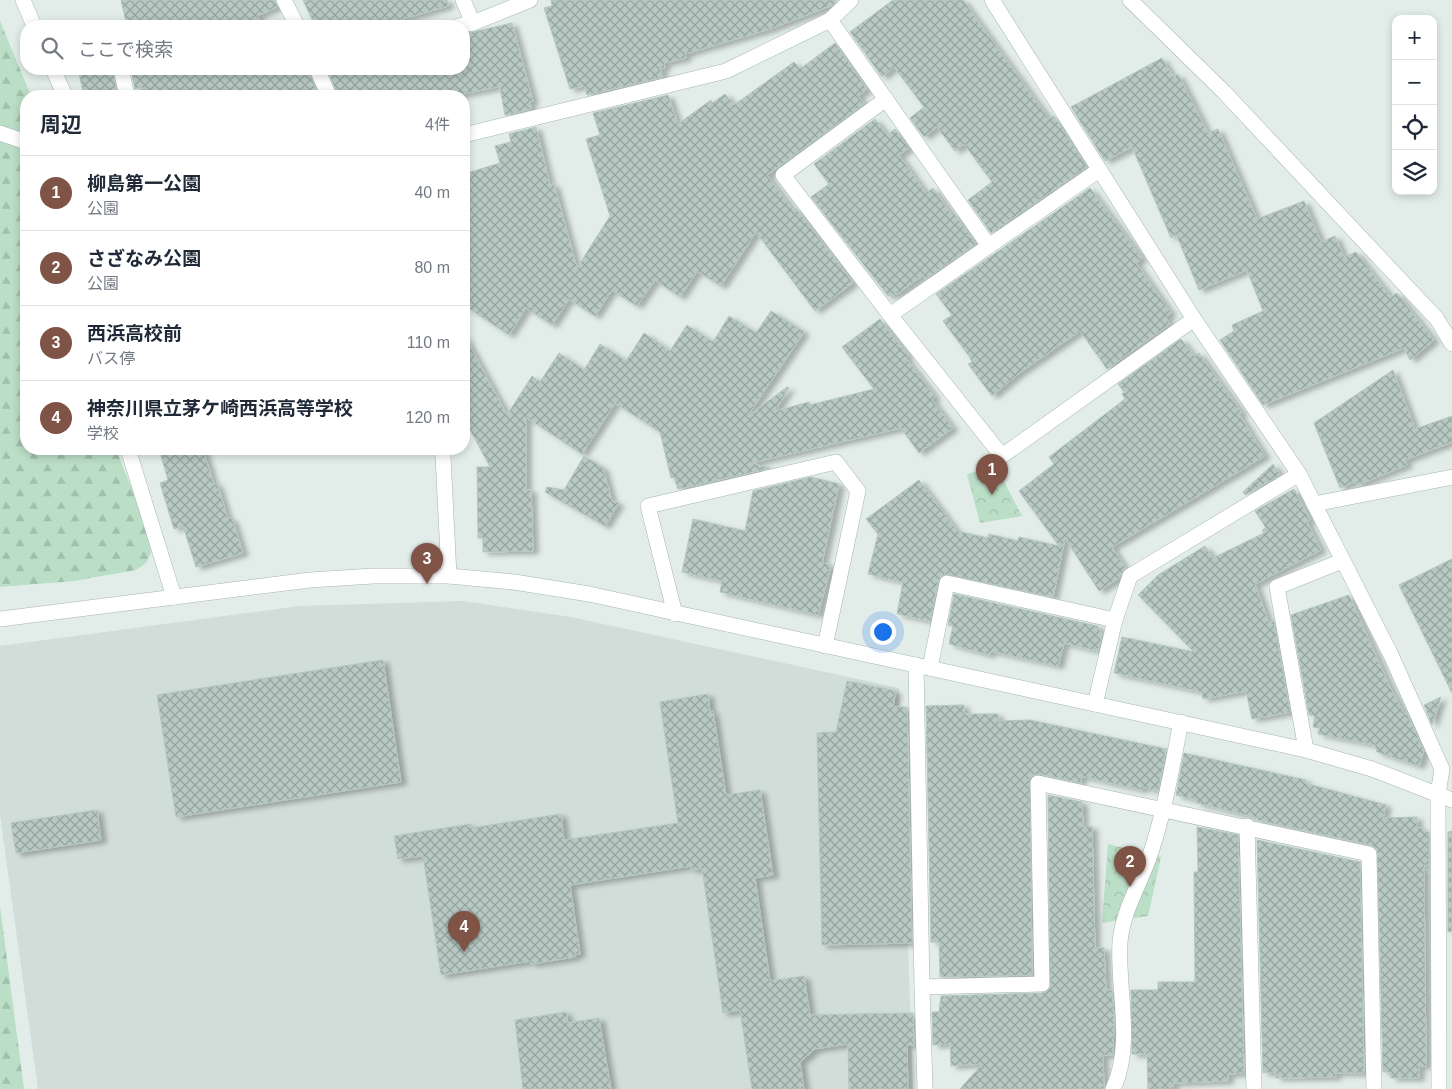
<!DOCTYPE html>
<html lang="ja">
<head>
<meta charset="utf-8">
<style>
	body { margin:0; font-family:Helvetica,"Noto Sans JP",sans-serif; background:#f6f6f7; color:#1f2937 }
	.controls { position:absolute; right:15px; top:15px; display:grid; overflow:hidden; border-radius:10px; box-shadow:0 2px 8px #0003 }
	.controls button { width:45px; height:45px; display:grid; place-items:center; padding:0; border:0; border-bottom:1px solid #e0e1e3; background:#fff; color:#1f2937; font:25px sans-serif }
	.you { position:absolute; left:882px; top:631px; width:18px; height:18px; margin:-12px; border:4px solid #fff; border-radius:50%; background:#1a73e8; box-shadow:0 0 0 8px #1a73e833 }
	.badge { display:grid; place-items:center; width:32px; height:32px; border-radius:50%; background:#7f5346; color:#fff; font-size:16px; font-weight:700 }
	.pin { position:absolute; translate:-50% -41px; filter:drop-shadow(0 1px 2px #0008) }
	.pin::after { content:''; position:absolute; top:26px; width:18px; height:15px; background:inherit; clip-path:polygon(0 0,100% 0,50% 100%) }
	.list { margin:0; padding:0; list-style:none }
	h2 { display:flex; justify-content:space-between; align-items:center; height:65px; margin:0; padding:0 20px; font-size:21px }
	h2 small { font-size:16px; font-weight:400; color:#747a83 }
	.list li { display:grid; grid-template-columns:32px 1fr auto; gap:15px; align-items:center; box-sizing:border-box; height:75px; padding:0 20px; border-top:1px solid #e0e1e3 }
	.list b { display:block; font-size:19px; white-space:nowrap }
	.list p { margin:0; font-size:16px; white-space:nowrap; color:#747a83 }
	.list em { font-size:16px; font-style:normal; color:#747a83 }
	.icon { flex:none; width:28px; height:28px; fill:none; stroke:currentColor; stroke-width:2; stroke-linecap:round; stroke-linejoin:round }
	.map { position:relative; flex:none; width:1452px; height:1089px; overflow:hidden }
	.search { position:absolute; background:#fff; box-shadow:0 2px 8px #0003; left:20px; top:20px; width:450px; height:55px; display:flex; align-items:center; gap:12px; box-sizing:border-box; padding:0 18px; border-radius:20px; color:#747a83; font-size:19px }
	.panel { position:absolute; background:#fff; box-shadow:0 2px 8px #0003; left:20px; top:90px; width:450px; height:365px; border-radius:20px }
	.map>svg:first-child { display:block }
</style>
</head>
<body>
<div class="map">
<svg width="1452" height="1089" viewBox="0 0 1452 1089">
	<defs>
		<pattern id="forest-firs" width="22" height="20" patternUnits="userSpaceOnUse" patternTransform="scale(1.25)"><rect width="22" height="20" fill="#bbdec6"/><path d="M5 1l3.5 6h-7zM16 11l3.5 6h-7z" fill="#a0c0ab"/></pattern>
		<pattern id="park-crowns" width="20" height="18" patternUnits="userSpaceOnUse" patternTransform="scale(1.25)"><rect width="20" height="18" fill="#bbdec6"/><path d="M2 6a3 3 0 1 1 6 0M12 15a3 3 0 1 1 6 0" fill="none" stroke="#a0c0ab"/></pattern>
		<pattern id="building-cross-hatch" width="8" height="8" patternUnits="userSpaceOnUse" patternTransform="scale(1.25)"><rect width="8" height="8" fill="#b8c8c2"/><path d="M0 0l8 8M0 8l8-8" fill="none" stroke="#95a49f"/></pattern>
		<filter id="shadow"><feDropShadow dx="5.5" dy="3" stdDeviation="2.5" flood-color="#0004"/></filter>
	</defs>
	<rect width="100%" height="100%" fill="#e2ede9"/>
	<!-- built -->
	<polygon fill="#d1ddd8" points="463,601 571,617 899,688 913,1089 38,1089 0,815 0,646 300,606"/>
	<!-- forest -->
	<g fill="url(#forest-firs)">
		<polygon points="0,21 31,96 26,96 26,449 116,449 149,532 151,553 146,563 136,570 74,581 0,587"/>
		<polygon points="0,906 24,1089 0,1089"/>
	</g>
	<!-- park -->
	<g fill="url(#park-crowns)">
		<polygon points="996,466 1022,516 980,523 967,474"/>
		<polygon points="1108,844 1161,857 1148,916 1102,923"/>
	</g>
	<!-- building -->
	<g fill="url(#building-cross-hatch)" stroke="#b5c7c0" filter="url(#shadow)">
		<polygon points="121,0 275,0 277,7 257,16 262,26 127,26"/>
		<polygon points="303,0 447,0 448,6 379,26 315,26"/>
		<polygon points="551,0 837,0 833,5 770,29 685,54 686,58 664,63 665,68 660,69 663,77 587,95 584,86 570,89 544,8 552,6"/>
		<polygon points="893,0 963,0 1049,119 1054,116 1087,167 991,233 968,200 992,182 964,144 955,151 937,127 924,137 910,118 924,107 894,67 882,77 850,32"/>
		<polygon points="512,23 533,101 530,101 531,109 505,115 500,88 497,87 453,96 338,96 327,69 464,69 464,34"/>
		<polygon points="835,43 867,89 858,96 864,104 767,175 793,210 796,208 853,283 815,311 756,232 721,286 697,271 680,297 655,280 637,306 612,290 595,316 569,299 552,325 526,308 509,335 464,305 464,174 500,163 495,146 511,142 509,134 536,127 550,185 554,184 577,268 610,216 586,139 600,135 593,113 668,95 678,124 711,100 712,103 725,94 734,105 794,62 800,69"/>
		<polygon points="1162,58 1173,77 1178,74 1208,133 1218,129 1257,219 1304,201 1321,242 1335,236 1344,257 1356,252 1391,297 1397,293 1434,340 1410,360 1404,348 1263,405 1220,340 1234,331 1232,325 1263,311 1247,270 1199,290 1176,234 1171,238 1132,147 1105,161 1071,107"/>
		<polygon points="78,69 112,69 117,92 84,96"/>
		<polygon points="131,69 308,69 319,96 144,96 142,87 135,89"/>
		<polygon points="875,119 887,135 895,129 909,148 899,155 926,193 933,188 951,214 953,212 976,244 925,279 923,275 899,293 888,296 811,197 829,184 814,164"/>
		<polygon points="1090,188 1142,258 1136,263 1171,313 1166,318 1170,324 1107,369 1080,331 1018,374 992,396 968,364 972,362 969,356 943,321 952,315 936,294"/>
		<polygon points="771,311 804,332 747,417 787,387 789,388 775,411 809,402 810,405 874,389 842,347 880,319 908,356 906,358 935,397 932,400 953,428 919,453 901,428 751,463 770,468 678,489 674,477 671,478 660,432 615,403 582,454 526,417 526,490 531,490 533,551 483,552 483,538 478,538 477,467 490,467 466,422 470,420 464,407 464,335 507,415 532,376 540,382 559,353 584,370 600,344 626,361 644,333 670,351 687,325 713,342 729,316 756,333"/>
		<polygon points="1181,339 1194,356 1199,353 1242,413 1239,414 1265,456 1112,547 1125,568 1119,578 1099,591 1065,538 1053,597 945,574 938,581 930,621 897,614 903,582 868,574 878,534 866,519 919,480 957,531 988,538 989,534 1018,541 1019,537 1059,546 1019,491 1054,464 1049,457 1125,399 1122,394 1124,392 1118,384"/>
		<polygon points="1393,370 1415,429 1452,416 1452,442 1405,460 1407,465 1358,485 1356,481 1340,488 1314,423"/>
		<polygon points="159,449 203,449 214,485 217,483 228,519 232,518 243,553 196,567 183,526 174,529 160,483 168,480"/>
		<polygon points="584,456 603,468 612,501 619,503 605,526 545,492 547,487 564,490"/>
		<polygon points="1273,464 1280,475 1245,495 1243,492"/>
		<polygon points="811,477 839,484 822,563 831,565 818,615 720,592 722,581 682,572 693,519 745,531 753,491"/>
		<polygon points="1294,489 1310,520 1307,522 1321,550 1255,584 1269,623 1274,621 1290,712 1252,719 1246,691 1203,699 1202,692 1114,673 1122,637 1194,652 1138,595 1158,575 1205,546 1213,558 1264,533 1262,530 1266,528 1255,511"/>
		<polygon points="1452,559 1452,693 1399,585"/>
		<polygon points="954,594 1097,626 1102,634 1098,651 1064,643 1058,666 991,651 990,655 949,644 953,626 948,625"/>
		<polygon points="1349,595 1390,687 1405,715 1407,714 1424,751 1419,766 1377,752 1375,745 1318,734 1320,728 1313,727 1315,716 1309,715 1291,615"/>
		<polygon points="383,660 401,782 176,817 157,695"/>
		<polygon points="847,681 896,691 893,707 907,707 912,943 822,945 817,733 836,732"/>
		<polygon points="708,694 710,712 713,711 726,795 760,790 773,875 755,878 770,981 804,976 810,1015 913,1013 914,1045 907,1045 908,1089 849,1089 848,1044 815,1049 800,1062 804,1089 752,1089 740,1010 723,1013 702,868 691,870 691,866 570,885 580,954 574,955 575,957 531,964 531,961 441,975 423,856 398,859 394,836 471,824 471,828 561,814 564,840 678,823 660,702"/>
		<polygon points="1441,697 1432,725 1424,705"/>
		<polygon points="964,705 964,714 998,714 998,721 1030,720 1166,749 1158,791 1143,787 1142,790 1081,776 1081,783 1040,774 1034,775 1030,778 1032,975 940,977 939,942 931,942 926,706"/>
		<polygon points="1184,753 1306,780 1305,783 1386,805 1383,818 1417,817 1417,828 1423,828 1423,832 1429,832 1429,875 1426,865 1424,865 1426,1066 1419,1066 1419,1078 1391,1078 1391,1072 1383,1072 1377,849 1371,845 1257,820 1258,818 1197,803 1197,800 1176,795"/>
		<polygon points="1048,795 1082,802 1083,827 1092,826 1095,948 1104,948 1106,990 1112,990 1114,1017 1113,1055 1103,1055 1104,1089 960,1089 982,1064 951,1066 950,1044 933,1045 932,1012 939,1012 941,996 1042,993 1050,988"/>
		<polygon points="97,810 101,840 16,853 11,823"/>
		<polygon points="1197,827 1238,835 1244,1073 1228,1074 1228,1081 1173,1083 1173,1089 1148,1089 1147,1054 1132,1054 1131,990 1158,990 1158,982 1195,982 1194,872 1198,872"/>
		<polygon points="1452,831 1452,931 1448,932 1448,832"/>
		<polygon points="1257,840 1360,862 1364,1073 1335,1073 1336,1077 1276,1078 1276,1072 1263,1073"/>
		<polygon points="566,1012 568,1023 599,1018 611,1089 523,1089 515,1020"/>
	</g>
	<g fill="none" stroke-linecap="round" stroke-linejoin="round">
		<!-- service casing -->
		<g stroke="#a5b5b0" stroke-width="16">
			<g id="service">
				<polyline points="284,0 297,26"/>
				<polyline points="458,26 473,23"/>
				<polyline points="121,69 127,96"/>
				<polyline points="317,69 329,96"/>
				<polyline points="128,449 174,597"/>
				<polyline points="1314,504 1452,477"/>
				<polyline points="675,614 648,506 836,462 858,491 825,646"/>
				<polyline points="930,668 947,583 1115,620"/>
				<polyline points="1306,750 1277,587 1342,561"/>
			</g>
		</g>
		<!-- minor casing -->
		<g stroke="#a5b5b0" stroke-width="16">
			<g id="minor">
				<polyline points="23,0 34,26"/>
				<polyline points="463,0 473,23 530,0"/>
				<polyline points="992,0 1194,319 1299,474 1391,655 1442,769 1438,794 1439,1089"/>
				<polyline points="1130,0 1224,92 1437,319 1452,344"/>
				<polyline points="830,20 989,246 1099,170"/>
				<polyline points="53,69 65,96"/>
				<polyline points="886,99 783,175 890,315"/>
				<polyline points="0,133 26,142"/>
				<polyline points="464,135 726,71 830,20 851,0"/>
				<polyline points="989,246 890,315 1002,456 1194,319"/>
				<polyline points="440,449 443,456 449,576"/>
				<polyline points="916,665 922,987 1042,984 1038,783 1369,854 1374,1089"/>
				<polyline points="1095,704 1115,620 1130,576 1299,474"/>
				<polyline points="1247,826 1254,1089"/>
				<polyline points="922,987 925,1089"/>
				<path d="M 1113,1089 C 1134,1044 1117,990 1120,942 C 1123,909 1141,883 1151,852 C 1165,810 1172,766 1181,722"/>
			</g>
		</g>
		<!-- tertiary casing -->
		<g stroke="#a5b5b0" stroke-width="16">
			<polyline id="tertiary" points="0,619 310,580 373,576 449,576 514,582 589,594 1306,750 1372,769 1452,800"/>
		</g>
		<!-- service -->
		<use href="#service" stroke="#fff" stroke-width="15"/>
		<!-- minor -->
		<use href="#minor" stroke="#fff" stroke-width="15"/>
		<!-- tertiary -->
		<use href="#tertiary" stroke="#fff" stroke-width="15"/>
	</g>
</svg>
<div class="controls">
<button>+</button>
<button>−</button>
<button><svg class="icon" aria-label="locate" viewBox="0 0 24 24"><circle cx="12" cy="12" r="6"/><path d="M12 2v4M12 18v4M2 12h4M18 12h4"/></svg></button>
<button><svg class="icon" aria-label="layers" viewBox="0 0 24 24"><path d="M12 4l9 5-9 5-9-5zM3 14l9 5 9-5"/></svg></button>
</div>
<div class="you"></div>
<div class="pin badge" style="left:992px;top:495px">1</div>
<div class="pin badge" style="left:1130px;top:887px">2</div>
<div class="pin badge" style="left:427px;top:584px">3</div>
<div class="pin badge" style="left:464px;top:952px">4</div>
<div class="search"><svg class="icon" aria-label="search" viewBox="0 0 24 24"><circle cx="10" cy="10" r="6"/><path d="M15 15l6 6"/></svg>ここで検索</div>
<section class="panel">
<h2>周辺<small>4件</small></h2>
<ul class="list">
<li><span class="badge">1</span><div><b>柳島第一公園</b><p>公園</p></div><em>40 m</em></li>
<li><span class="badge">2</span><div><b>さざなみ公園</b><p>公園</p></div><em>80 m</em></li>
<li><span class="badge">3</span><div><b>西浜高校前</b><p>バス停</p></div><em>110 m</em></li>
<li><span class="badge">4</span><div><b>神奈川県立茅ケ崎西浜高等学校</b><p>学校</p></div><em>120 m</em></li>
</ul>
</section>
</div>
</body>
</html>
